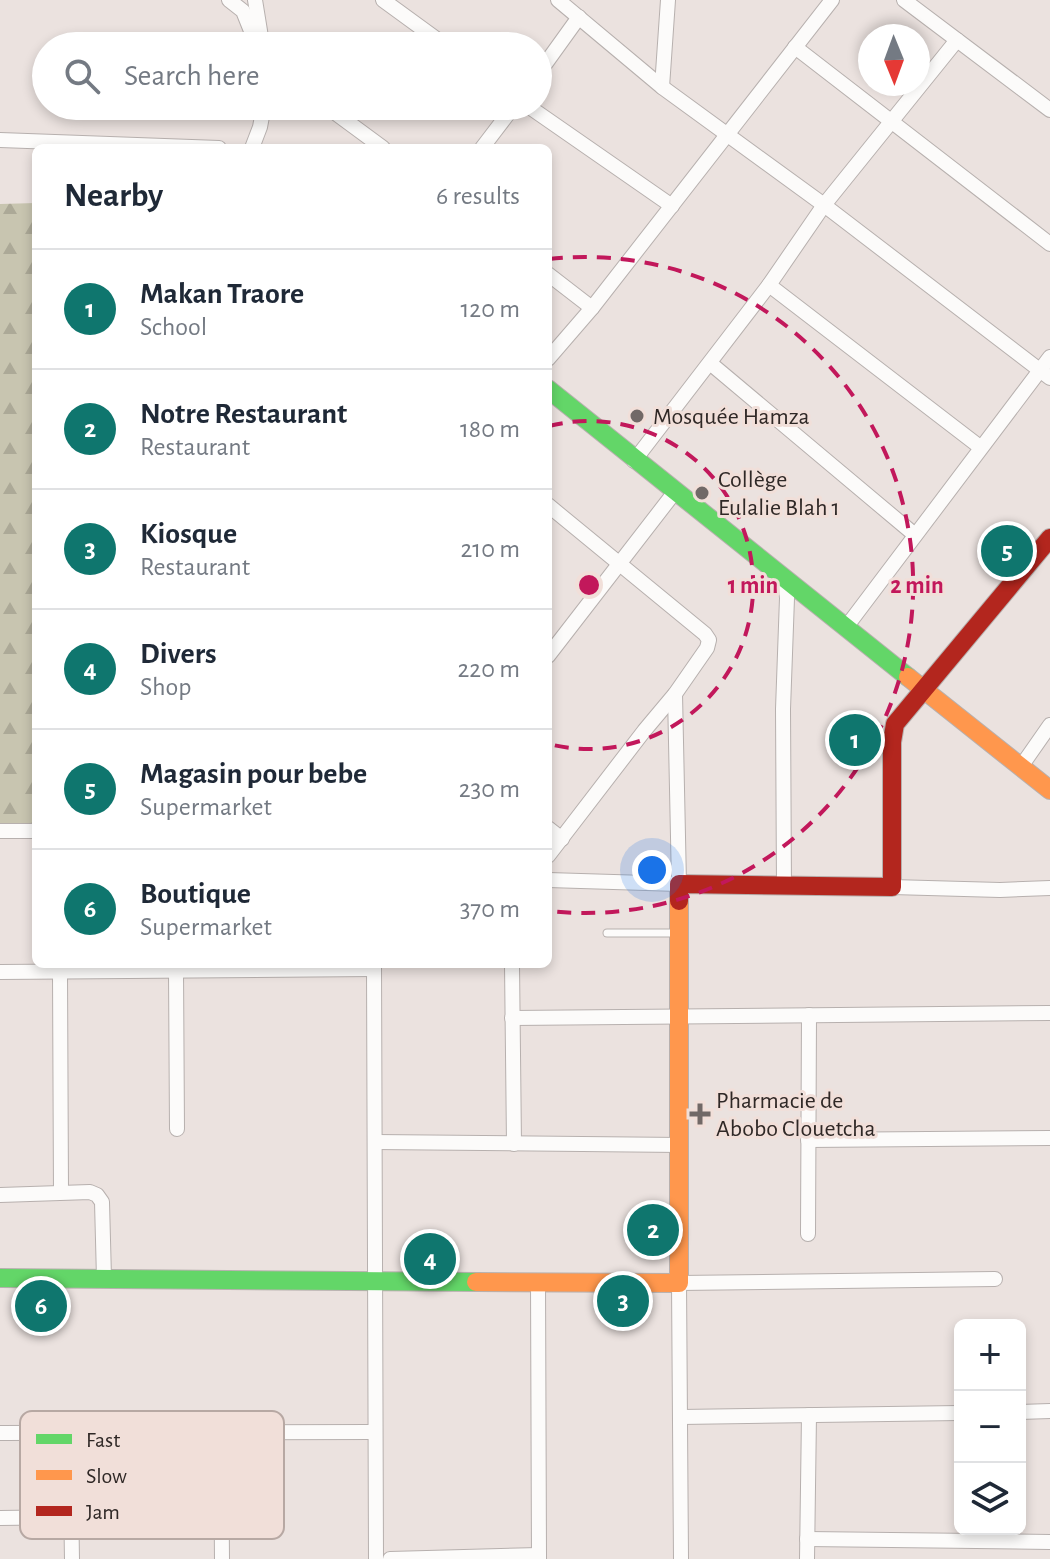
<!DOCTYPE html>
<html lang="en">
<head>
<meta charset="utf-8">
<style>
	body { margin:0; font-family:"Alegreya Sans",sans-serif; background:#f6f6f7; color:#1f2937 }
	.controls { position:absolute; right:24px; bottom:24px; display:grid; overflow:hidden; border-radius:12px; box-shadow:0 4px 12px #0003 }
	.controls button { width:72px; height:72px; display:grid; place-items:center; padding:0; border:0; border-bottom:2px solid #e0e1e3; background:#fff; color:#1f2937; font:40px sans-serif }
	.compass { position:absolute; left:858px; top:24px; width:72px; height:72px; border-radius:50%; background:#fff; box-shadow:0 4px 12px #0003; rotate:179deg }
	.you { position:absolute; left:652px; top:870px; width:28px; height:28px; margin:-20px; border:6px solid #fff; border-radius:50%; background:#1a73e8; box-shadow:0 0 0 12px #1a73e833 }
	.badge { display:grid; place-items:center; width:52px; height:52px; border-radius:50%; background:#0f766e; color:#fff; font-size:26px; font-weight:700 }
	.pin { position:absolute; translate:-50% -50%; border:4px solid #fff; box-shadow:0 2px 8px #0006 }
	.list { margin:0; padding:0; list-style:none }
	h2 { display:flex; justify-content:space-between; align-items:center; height:104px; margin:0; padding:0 32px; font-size:34px }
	h2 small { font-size:26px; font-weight:400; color:#747a83 }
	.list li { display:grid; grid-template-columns:52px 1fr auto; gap:24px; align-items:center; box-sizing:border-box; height:120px; padding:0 32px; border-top:2px solid #e0e1e3 }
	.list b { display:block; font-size:30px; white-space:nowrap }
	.list p { margin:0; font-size:26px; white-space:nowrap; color:#747a83 }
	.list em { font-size:26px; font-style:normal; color:#747a83 }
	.icon { flex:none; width:44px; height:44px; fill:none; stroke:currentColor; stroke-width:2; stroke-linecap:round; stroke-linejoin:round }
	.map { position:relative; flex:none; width:1050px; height:1559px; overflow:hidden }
	.search { position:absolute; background:#fff; box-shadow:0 4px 12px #0003; left:32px; top:32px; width:520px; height:88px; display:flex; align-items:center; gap:20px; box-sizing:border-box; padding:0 28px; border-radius:44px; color:#747a83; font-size:30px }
	.panel { position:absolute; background:#fff; box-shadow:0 4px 12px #0003; left:32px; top:144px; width:520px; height:824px; border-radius:12px }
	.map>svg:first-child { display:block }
</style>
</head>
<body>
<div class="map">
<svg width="1050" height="1559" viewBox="0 0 1050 1559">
	<defs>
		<pattern id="forest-firs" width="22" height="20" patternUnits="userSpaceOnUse" patternTransform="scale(2)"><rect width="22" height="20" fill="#c8c5b0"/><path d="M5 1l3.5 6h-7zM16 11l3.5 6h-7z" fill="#aca997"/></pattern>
	</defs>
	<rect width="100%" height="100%" fill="#ebe2df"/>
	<!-- forest -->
	<polygon fill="url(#forest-firs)" points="36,203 36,833 0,826 0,204"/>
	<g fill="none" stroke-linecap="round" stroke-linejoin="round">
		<!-- lane casing -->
		<g stroke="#b7b0ae" stroke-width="9">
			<polyline id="lane" points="607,933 677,933"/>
		</g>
		<!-- street casing -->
		<g stroke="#b7b0ae" stroke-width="16">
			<g id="street">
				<polyline points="229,0 243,11 257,46"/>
				<polyline points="255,0 262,43"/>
				<polyline points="383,0 446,46"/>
				<polyline points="558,0 662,87 824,205 1050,378"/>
				<polyline points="904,0 1050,110"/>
				<polyline points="795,47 1050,244"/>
				<polyline points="538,74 579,17"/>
				<polyline points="662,87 668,0"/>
				<polyline points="326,106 383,148"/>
				<polyline points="528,106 672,206"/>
				<polyline points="0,140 219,148"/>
				<polyline points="252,148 260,127 264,106"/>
				<polyline points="482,148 514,106"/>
				<polyline points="548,274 592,308"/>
				<polyline points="769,285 980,447"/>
				<polyline points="548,359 592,308 832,0"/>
				<polyline points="710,363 915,535"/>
				<polyline points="634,461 769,285 824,205 957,40"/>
				<polyline points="548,505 705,634 709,640 707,648 675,694 644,731 548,856"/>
				<polyline points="847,626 1050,357"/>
				<polyline points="548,656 674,493"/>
				<polyline points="1020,768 1050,725"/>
				<polyline points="548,828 562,839"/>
				<polyline points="0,831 36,831"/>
				<polyline points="548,880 679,884 675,694"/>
				<polyline points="784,887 783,709 787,598 785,578"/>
				<polyline points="892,887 1000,890 1050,888"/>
				<polyline points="374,964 376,1559"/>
				<polyline points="512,964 514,1144"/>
				<polyline points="176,971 177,1129"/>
				<polyline points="0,972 374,969"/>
				<polyline points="60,973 61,1192"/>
				<polyline points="512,1018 1050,1013"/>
				<polyline points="808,1140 1050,1138"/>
				<polyline points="375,1142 681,1145"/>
				<polyline points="0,1195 90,1192 97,1195 102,1202 104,1278"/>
				<polyline points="808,1234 809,1015"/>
				<polyline points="538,1281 539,1559"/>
				<polyline points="1020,1412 1050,1411"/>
				<polyline points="681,1417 960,1413"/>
				<polyline points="0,1433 375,1432"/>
				<polyline points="70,1434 72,1559"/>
				<polyline points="221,1434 222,1559"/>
				<polyline points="0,1518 72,1517"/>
				<polyline points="807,1539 1050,1542"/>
				<polyline points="390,1559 539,1555"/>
				<polyline points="681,1559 679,1283 995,1279"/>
				<polyline points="807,1559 809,1415"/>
			</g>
		</g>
		<!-- fast casing -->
		<g stroke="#b7b0ae" stroke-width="20">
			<g id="fast">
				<polyline points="548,389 908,677"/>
				<polyline points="0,1278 476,1282"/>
			</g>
		</g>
		<!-- slow casing -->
		<g stroke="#b7b0ae" stroke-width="20">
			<g id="slow">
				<polyline points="908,677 1050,790"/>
				<polyline points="476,1282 679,1283 679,901"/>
			</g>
		</g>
		<!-- jam casing -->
		<g stroke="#b7b0ae" stroke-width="20">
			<polyline id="jam" points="679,901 679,884 892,887 892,742 895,724 1050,538"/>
		</g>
		<!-- lane -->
		<use href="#lane" stroke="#fcfbfa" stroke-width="7"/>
		<!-- street -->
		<use href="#street" stroke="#fcfbfa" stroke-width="14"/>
		<!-- fast -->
		<use href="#fast" stroke="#63d668" stroke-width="18"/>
		<!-- slow -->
		<use href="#slow" stroke="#ff974d" stroke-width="18"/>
		<!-- jam -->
		<use href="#jam" stroke="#b3261e" stroke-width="18"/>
	</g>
	<!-- distance rings -->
	<g fill="none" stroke="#c2185b" stroke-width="4" stroke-dasharray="14 10">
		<path d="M549 426A164 164 0 1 1 549 744"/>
		<path d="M549 259A328 328 0 1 1 549 911"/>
	</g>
	<!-- markers -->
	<g fill="#716967" stroke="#f1dfd9" stroke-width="3">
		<circle cx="637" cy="416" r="8"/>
		<circle cx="702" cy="493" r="8"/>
		<path d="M696 1102h8v8h8v8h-8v8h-8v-8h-8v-8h8z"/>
	</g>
	<g text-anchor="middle" stroke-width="6" stroke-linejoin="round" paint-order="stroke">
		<!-- poi labels -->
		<g font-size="24" fill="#2f2826" stroke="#f1dfd9" text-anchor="start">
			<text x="653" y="424">Mosquée Hamza</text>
			<text x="718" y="487">Collège<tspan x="718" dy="28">Eulalie Blah 1</tspan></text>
			<text x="716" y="1108">Pharmacie de<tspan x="716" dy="28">Abobo Clouetcha</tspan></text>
		</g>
	</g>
	<!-- legend -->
	<rect x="20" y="1411" width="264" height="128" rx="12" fill="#f1dfd9" stroke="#b7a8a3" stroke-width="2"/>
	<rect x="36" y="1434" width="36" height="10" fill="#63d668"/>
	<rect x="36" y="1470" width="36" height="10" fill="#ff974d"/>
	<rect x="36" y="1506" width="36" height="10" fill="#b3261e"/>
	<g font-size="22" fill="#2f2826">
		<text x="86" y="1447">Fast</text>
		<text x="86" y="1483">Slow</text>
		<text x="86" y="1519">Jam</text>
	</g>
	<circle cx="589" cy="585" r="12" fill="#c2185b" stroke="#f1dfd9" stroke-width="4"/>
	<g font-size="24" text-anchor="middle" font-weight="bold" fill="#c2185b" stroke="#f1dfd9" stroke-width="6" stroke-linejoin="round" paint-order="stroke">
		<text x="753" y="593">1 min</text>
		<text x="917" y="593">2 min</text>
	</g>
</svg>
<div class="controls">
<button>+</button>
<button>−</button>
<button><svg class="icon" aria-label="layers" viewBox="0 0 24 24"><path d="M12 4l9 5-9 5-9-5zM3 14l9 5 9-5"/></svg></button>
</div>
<svg class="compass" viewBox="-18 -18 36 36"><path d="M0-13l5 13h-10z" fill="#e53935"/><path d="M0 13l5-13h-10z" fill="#747a83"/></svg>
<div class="you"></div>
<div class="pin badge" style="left:855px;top:740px">1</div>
<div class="pin badge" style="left:653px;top:1230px">2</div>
<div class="pin badge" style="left:623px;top:1301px">3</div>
<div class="pin badge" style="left:430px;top:1259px">4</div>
<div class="pin badge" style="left:1007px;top:551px">5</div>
<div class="pin badge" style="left:41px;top:1306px">6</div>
<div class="search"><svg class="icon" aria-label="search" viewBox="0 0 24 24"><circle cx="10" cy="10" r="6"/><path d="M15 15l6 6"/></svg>Search here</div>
<section class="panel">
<h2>Nearby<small>6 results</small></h2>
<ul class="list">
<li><span class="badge">1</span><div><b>Makan Traore</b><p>School</p></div><em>120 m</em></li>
<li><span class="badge">2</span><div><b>Notre Restaurant</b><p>Restaurant</p></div><em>180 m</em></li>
<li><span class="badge">3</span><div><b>Kiosque</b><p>Restaurant</p></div><em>210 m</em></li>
<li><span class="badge">4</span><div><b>Divers</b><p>Shop</p></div><em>220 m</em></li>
<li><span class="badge">5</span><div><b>Magasin pour bebe</b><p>Supermarket</p></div><em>230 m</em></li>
<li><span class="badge">6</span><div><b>Boutique</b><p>Supermarket</p></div><em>370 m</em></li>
</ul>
</section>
</div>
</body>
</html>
